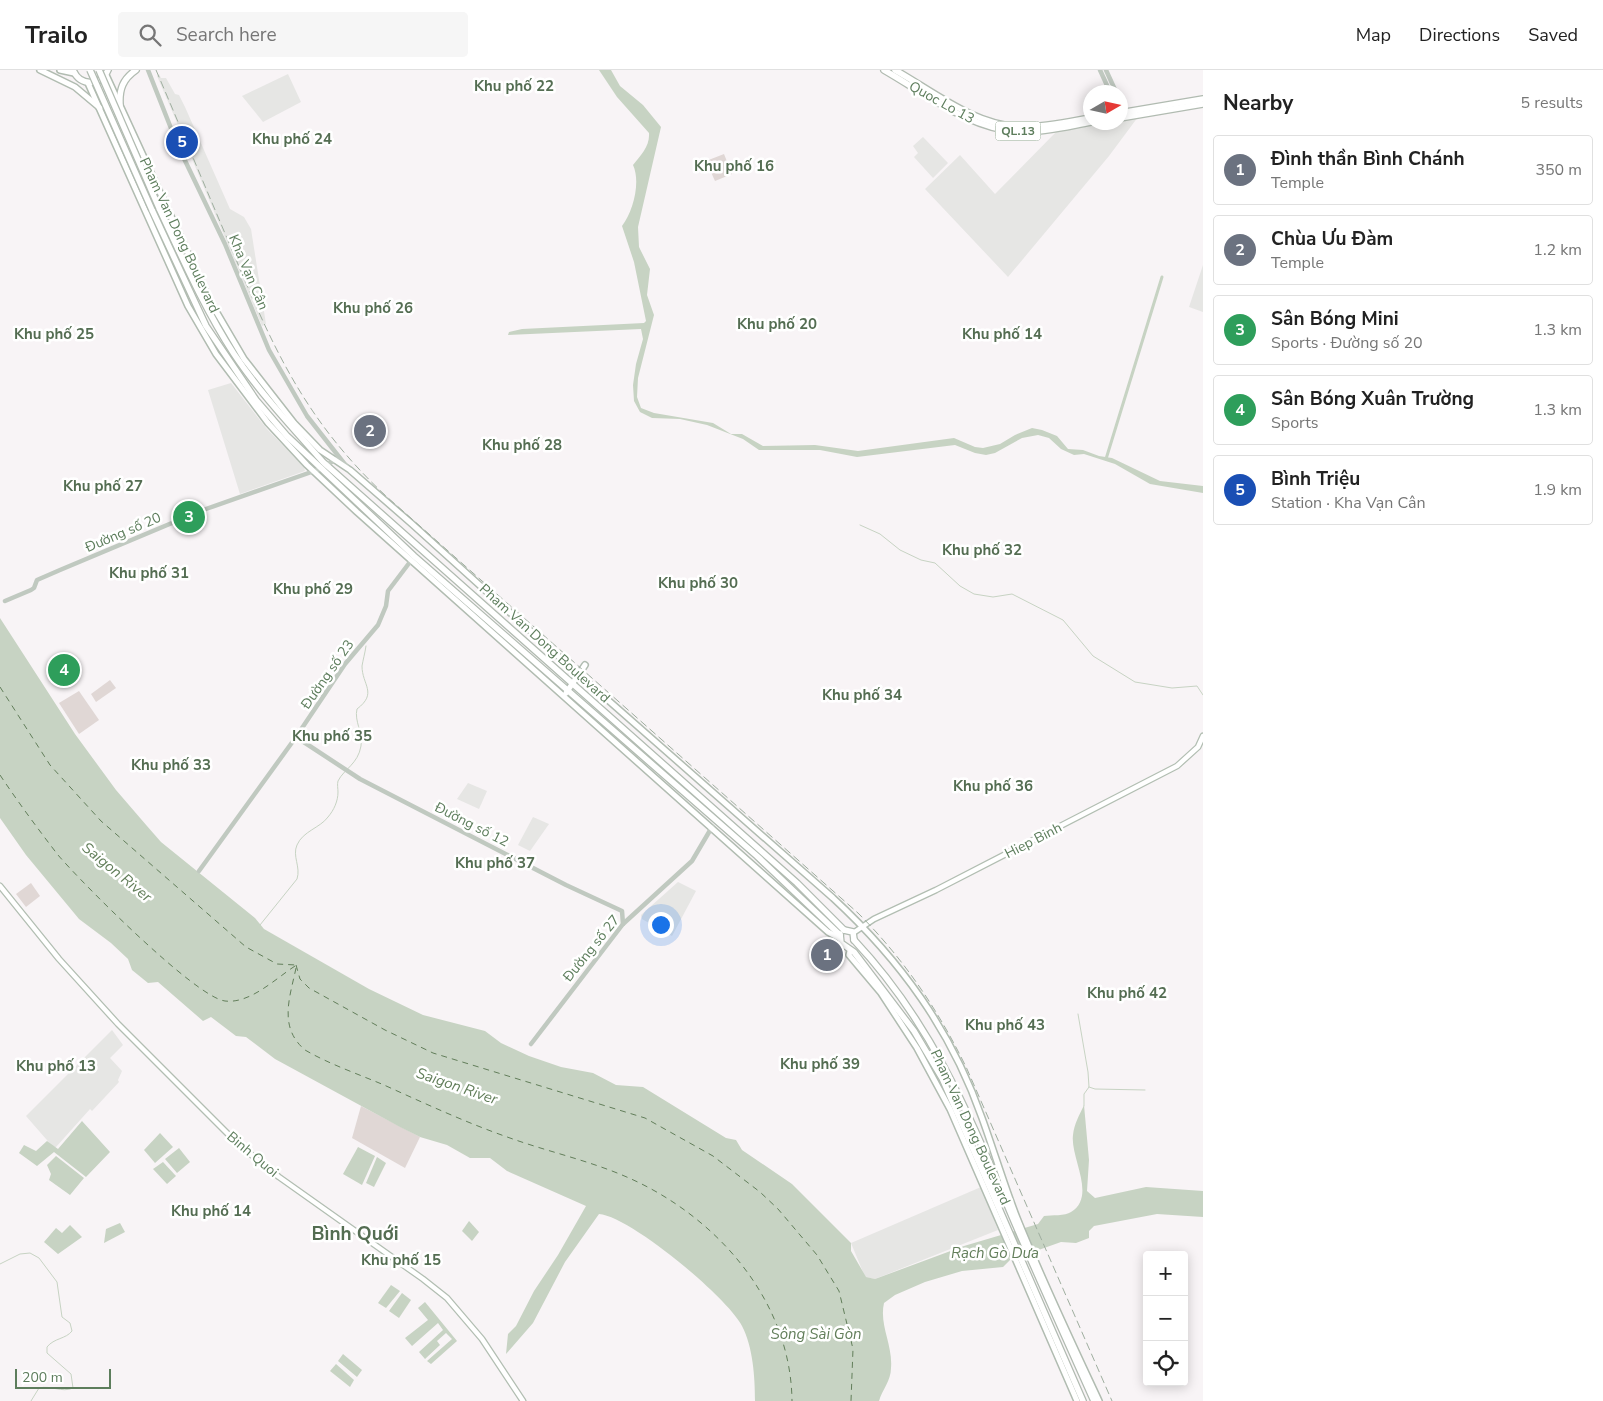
<!DOCTYPE html>
<html lang="en">
<head>
<meta charset="utf-8">
<style>
	body { margin:0; font-family:"Nunito Sans",sans-serif; background:#f6f6f6; color:#222 }
	.controls { position:absolute; right:15px; bottom:15px; display:grid; overflow:hidden; border-radius:5px; box-shadow:0 2px 12px #0003 }
	.controls button { width:45px; height:45px; display:grid; place-items:center; padding:0; border:0; border-bottom:1px solid #e0e0e0; background:#fff; color:#222; font:25px sans-serif }
	.compass { position:absolute; left:1083px; top:15px; width:45px; height:45px; border-radius:50%; background:#fff; box-shadow:0 2px 12px #0003; rotate:81deg }
	.scale { position:absolute; left:15px; bottom:12px; width:96px; box-sizing:border-box; padding-left:5px; border:2px solid #5d7d5c; border-top:0; font-size:14px; line-height:18px; white-space:nowrap; color:#5d7d5c; -webkit-text-stroke:4px #fff; paint-order:stroke }
	.you { position:absolute; left:660px; top:854px; width:18px; height:18px; margin:-12px; border:4px solid #fff; border-radius:50%; background:#1a73e8; box-shadow:0 0 0 8px #1a73e833 }
	.badge { display:grid; place-items:center; width:32px; height:32px; border-radius:50%; background:#d93025; color:#fff; font-size:16px; font-weight:700 }
	.pin { position:absolute; translate:-50% -50%; border:2px solid #fff; box-shadow:0 1px 5px #0006 }
	.list { margin:0; padding:0; list-style:none }
	h2 { display:flex; justify-content:space-between; align-items:center; height:65px; margin:0; padding:0 20px; font-size:21px }
	h2 small { font-size:16px; font-weight:400; color:#767676 }
	.list li { display:grid; grid-template-columns:32px 1fr auto; gap:15px; align-items:center; box-sizing:border-box; height:70px; margin:0 10px 10px; padding:0 10px; border:1px solid #e0e0e0; border-radius:5px }
	.list b { display:block; font-size:19px; white-space:nowrap }
	.list p { margin:0; font-size:16px; white-space:nowrap; color:#767676 }
	.list em { font-size:16px; font-style:normal; color:#767676 }
	.icon { flex:none; width:28px; height:28px; fill:none; stroke:currentColor; stroke-width:2; stroke-linecap:round; stroke-linejoin:round }
	.map { position:relative; flex:none; width:1203px; height:1331px; overflow:hidden }
	header { display:flex; align-items:center; gap:30px; box-sizing:border-box; height:70px; padding:0 25px; background:#fff; border-bottom:1px solid #e0e0e0 }
	header strong { font-size:24px }
	nav { display:flex; gap:28px; margin-inline-start:auto; font-size:18px }
	.search { width:350px; height:45px; background:#f6f6f6; display:flex; align-items:center; gap:12px; box-sizing:border-box; padding:0 18px; border-radius:5px; color:#767676; font-size:19px }
	main { display:flex }
	aside { flex:1; background:#fff }
	.map>svg:first-child { display:block }
</style>
</head>
<body>
<header>
<strong>Trailo</strong>
<div class="search"><svg class="icon" aria-label="search" viewBox="0 0 24 24"><circle cx="10" cy="10" r="6"/><path d="M15 15l6 6"/></svg>Search here</div>
<nav><a>Map</a><a>Directions</a><a>Saved</a></nav>
</header>
<main>
<div class="map">
<svg width="1203" height="1331" viewBox="0 0 1203 1331">
	<rect width="100%" height="100%" fill="#f8f4f6"/>
	<!-- built -->
	<g fill="#e6e6e4">
		<polygon points="159,4 161,8 166,8 175,24 179,25 185,37 230,139 244,147 251,159 266,254 262,256 187,77 182,79 176,65 181,62 157,6"/>
		<polygon points="288,4 301,32 263,52 242,26"/>
		<polygon points="1138,47 1109,86 1008,207 925,119 960,85 995,124 1057,61 1104,53 1120,52 1121,50"/>
		<polygon points="923,67 948,93 933,108 914,87 918,83 913,76"/>
		<polygon points="1203,195 1203,242 1189,237"/>
		<polygon points="231,313 267,359 304,397 305,401 240,424 208,320"/>
		<polygon points="468,713 487,721 479,739 457,729"/>
		<polygon points="533,747 549,754 530,781 518,775"/>
		<polygon points="678,812 696,821 672,866 642,849 641,845"/>
		<polygon points="112,960 123,975 110,988 122,1001 118,1010 119,1012 92,1041 90,1039 56,1077 53,1077 26,1046"/>
		<polygon points="981,1117 998,1160 875,1209 865,1207 851,1173"/>
	</g>
	<!-- green -->
	<g fill="#e0d7d5">
		<polygon points="724,84 732,104 715,111 706,91"/>
		<polygon points="110,610 116,618 96,632 91,624"/>
		<polygon points="79,621 99,650 79,664 59,633"/>
		<polygon points="31,813 40,826 26,837 16,824"/>
		<polygon points="361,1036 420,1067 405,1098 352,1068"/>
	</g>
	<!-- water -->
	<g fill="#c7d3c3">
		<path d="M 599,0 L 611,0 L 620,16 L 643,35 L 661,57 L 638,157 L 639,177 L 650,199 L 647,225 L 654,245 L 638,308 L 637,327 L 641,338 L 654,343 L 713,353 L 731,364 L 742,364 L 763,376 L 815,375 L 858,381 L 954,368 L 975,377 L 983,378 L 1000,374 L 1015,365 L 1032,358 L 1042,360 L 1057,366 L 1068,379 L 1083,380 L 1099,386 L 1112,388 L 1160,411 L 1203,416 L 1203,423 L 1150,414 L 1115,394 L 1084,384 L 1074,385 L 1061,379 L 1049,368 L 1038,365 L 1022,368 L 995,383 L 986,385 L 975,383 L 955,375 L 857,387 L 820,380 L 759,380 L 743,369 L 707,355 L 680,349 L 652,348 L 640,342 L 634,331 L 633,315 L 636,294 L 643,269 L 641,259 L 508,265 L 509,262 L 522,259 L 644,253 L 646,251 L 634,192 L 622,156 C 633,142 641,112 633,95 C 641,85 650,76 649,63 L 617,27 Z"/>
		<path d="M 0,548 L 75,664 L 116,720 L 147,756 L 161,772 L 255,848 L 264,859 L 369,919 L 423,945 L 485,961 L 501,973 L 529,986 L 561,997 L 593,1003 L 616,1015 L 643,1017 L 726,1068 L 736,1070 L 742,1080 L 792,1114 L 851,1173 L 851,1181 L 866,1207 L 875,1209 L 964,1176 L 1038,1154 L 1044,1146 C 1052,1145 1065,1146 1071,1142 C 1097,1126 1070,1088 1073,1065 C 1074,1054 1080,1044 1084,1035 L 1089,1090 L 1087,1121 L 1095,1128 L 1146,1117 L 1203,1121 L 1203,1147 L 1157,1144 L 1094,1156 L 1089,1161 L 1089,1168 L 1076,1173 L 1061,1172 L 1010,1190 L 1003,1197 L 962,1201 L 925,1212 L 895,1225 L 884,1233 C 879,1255 893,1275 891,1298 C 891,1311 882,1320 879,1331 L 755,1331 C 755,1307 753,1277 742,1256 C 728,1228 630,1146 599,1144 L 565,1192 L 533,1253 L 506,1284 L 508,1264 L 516,1256 L 534,1221 L 558,1185 L 586,1136 L 507,1101 L 490,1088 L 470,1088 L 447,1075 L 420,1067 L 400,1057 L 275,989 L 246,967 L 236,966 L 211,947 L 203,951 L 158,912 L 148,913 L 132,900 L 128,889 L 111,873 L 79,849 L 26,785 L 0,748 Z"/>
		<polygon points="82,1051 110,1082 86,1107 54,1082 37,1096 19,1083 24,1075 36,1081 47,1071 58,1079"/>
		<polygon points="160,1063 173,1077 155,1093 144,1080"/>
		<polygon points="358,1077 375,1086 362,1115 343,1104"/>
		<polygon points="179,1078 190,1092 177,1103 165,1089"/>
		<polygon points="56,1086 84,1108 70,1125 49,1110 51,1104 47,1095"/>
		<polygon points="377,1087 386,1093 374,1117 366,1113"/>
		<polygon points="163,1092 176,1106 167,1114 153,1099"/>
		<polygon points="469,1151 479,1162 472,1171 462,1161"/>
		<polygon points="120,1153 125,1162 104,1173 106,1159"/>
		<polygon points="70,1155 82,1167 58,1184 44,1172 56,1158 62,1163"/>
		<polygon points="391,1215 400,1221 386,1238 378,1233"/>
		<polygon points="402,1223 411,1230 399,1248 389,1241"/>
		<polygon points="425,1232 457,1271 431,1294 427,1291 452,1269 446,1263 437,1271 440,1275 425,1289 419,1282 443,1260 438,1253 412,1276 405,1268 428,1250 418,1238"/>
		<polygon points="343,1284 362,1300 357,1307 338,1291"/>
		<polygon points="336,1294 354,1310 350,1317 330,1301"/>
	</g>
	<g fill="none" stroke-linecap="round" stroke-linejoin="round">
		<!-- stream -->
		<g stroke="#c7d3c3" stroke-width="1">
			<polyline points="860,455 880,464 900,480 921,490 935,493 960,516 974,524 993,527 1012,524 1063,550 1093,586 1135,612 1172,618 1197,616 1203,625"/>
			<path d="M 260,855 L 297,809 C 301,797 292,786 297,775 C 303,761 320,758 328,747 C 334,740 338,731 338,722 C 338,719 337,714 338,711 C 344,699 358,694 361,676 C 363,662 354,651 357,639 C 378,623 362,615 362,596 C 363,590 365,583 366,576"/>
			<polyline points="1078,944 1088,1002 1089,1017 1084,1024 1084,1036"/>
			<polyline points="1089,1017 1095,1019 1145,1020"/>
			<path d="M 0,1194 L 20,1184 L 30,1183 L 39,1188 L 57,1212 L 62,1247 L 70,1253 L 72,1261 C 66,1269 54,1268 47,1277 L 47,1283 L 71,1304 L 73,1318 C 62,1323 51,1315 39,1318 L 31,1331"/>
		</g>
		<!-- canal -->
		<polyline stroke="#c7d3c3" stroke-width="3" points="1106,389 1162,207"/>
		<!-- ferry -->
		<g stroke="#627e5a" stroke-width="1" stroke-dasharray="6 5" stroke-linecap="butt">
			<polyline points="0,617 50,695 101,751 246,877 277,894 296,895"/>
			<path d="M 0,705 C 18,732 38,759 58,785 C 81,812 195,927 225,931 C 250,934 275,909 295,896"/>
			<polyline points="296,895 300,909 309,918 385,960 433,983 645,1048 713,1086 760,1122 778,1139 817,1185 839,1221 853,1279 851,1331"/>
			<path d="M 296,898 C 290,927 278,957 305,980 C 329,994 358,1004 384,1015 C 426,1034 467,1053 510,1068 C 549,1082 591,1091 629,1108 C 717,1147 791,1231 792,1331"/>
		</g>
		<!-- secondary casing -->
		<g stroke="#b2beb2" stroke-width="7">
			<g id="secondary">
				<polyline points="0,816 59,889 118,954 239,1075 279,1107 423,1209 447,1228 482,1269 523,1331"/>
				<polyline points="853,863 874,849 936,820 1177,696 1198,677 1203,666"/>
			</g>
		</g>
		<!-- primary casing -->
		<g stroke="#b1bcb1" stroke-width="8">
			<g id="primary">
				<polyline points="40,0 75,17 100,38"/>
				<polyline points="60,0 74,3"/>
				<path d="M 106,5 L 210,231 L 244,289 L 294,353 L 320,380 L 350,400 L 412,454 L 567,594 L 833,828 C 901,891 951,960 982,1048 C 994,1081 1004,1115 1017,1148 C 1042,1210 1071,1271 1099,1331"/>
				<polyline points="88,13 188,236 216,284 268,353 307,395 357,442 828,862 839,868"/>
				<polyline points="566,623 585,595"/>
				<polyline points="850,881 849,885 881,923 917,978 950,1039 1077,1331"/>
			</g>
		</g>
		<!-- trunk casing -->
		<g stroke="#b1bbb1" stroke-width="8">
			<g id="trunk">
				<path d="M 73,0 C 80,17 101,16 108,0"/>
				<path d="M 884,0 C 926,24 972,61 1023,62 C 1046,62 1069,56 1091,52"/>
				<path d="M 895,0 C 934,22 975,56 1022,57 C 1045,57 1068,52 1090,48"/>
				<path d="M 120,35 C 119,19 123,9 136,0"/>
				<polyline points="1120,43 1203,29"/>
				<polyline points="1120,48 1203,34"/>
				<path d="M 159,138 C 182,187 204,238 234,284 C 260,323 292,357 323,392 L 797,813 L 844,860"/>
				<polyline points="152,140 206,256 256,330 287,366 414,486 757,786 840,865"/>
				<polyline points="844,860 853,862 854,870"/>
				<polyline points="840,864 841,873 854,882 914,961 942,1008 1083,1331"/>
				<path d="M 854,870 C 933,954 970,1047 1014,1151 C 1040,1211 1067,1271 1094,1331"/>
			</g>
		</g>
		<!-- tertiary -->
		<g stroke="#c0c9c0" stroke-width="4.5">
			<polyline points="148,0 178,76 225,174 269,280 307,346 347,397"/>
			<polyline points="1100,0 1110,22"/>
			<polyline points="1106,0 1116,22"/>
			<polyline points="1120,31 1126,43"/>
			<polyline points="5,531 31,520 34,518 37,510 60,500 203,440 320,399 338,388"/>
			<polyline points="296,667 360,709 566,815 622,841 623,854"/>
			<polyline points="199,801 296,667 345,594 378,555 386,536 388,521 413,488"/>
			<polyline points="531,974 623,854 692,791 712,757"/>
		</g>
		<!-- secondary -->
		<use href="#secondary" stroke="#fff" stroke-width="4.5"/>
		<!-- primary -->
		<use href="#primary" stroke="#fff" stroke-width="5"/>
		<!-- trunk -->
		<use href="#trunk" stroke="#fff" stroke-width="5.5"/>
		<!-- rail -->
		<path stroke="#9fae9f" stroke-width="1" stroke-dasharray="8 4" stroke-linecap="butt" d="M 156,0 C 180,56 203,112 227,168 C 271,273 302,348 387,427 L 858,843 C 904,889 939,941 967,999 L 1112,1331"/>
		<!-- trunk-bridge casing -->
		<g stroke="#b1bbb1" stroke-width="8" stroke-linecap="butt">
			<g id="trunk-bridge">
				<polyline points="90,0 152,140"/>
				<polyline points="99,0 159,138"/>
			</g>
		</g>
		<!-- trunk-bridge -->
		<use href="#trunk-bridge" stroke="#fff" stroke-width="5.5"/>
	</g>
	<g text-anchor="middle" stroke-width="5" stroke-linejoin="round" paint-order="stroke">
		<!-- shield labels -->
		<rect fill="#fff" stroke="#8ea48d" stroke-width="1" x="995.5" y="51.5" width="45" height="19" rx="4"/>
		<g font-size="12" font-weight="bold" fill="#5d7d5c">
			<text x="1018" y="65">QL.13</text>
		</g>
		<!-- street labels -->
		<g font-size="14" fill="#5d7d5c" stroke="#fff">
			<text transform="translate(942 32) rotate(29)" y="5">Quoc Lo 13</text>
			<text transform="translate(180 165) rotate(65)" y="5">Pham Van Dong Boulevard</text>
			<text transform="translate(249 202) rotate(67)" y="5">Kha Vạn Cân</text>
			<text transform="translate(123 462) rotate(-23)" y="5">Đường số 20</text>
			<text transform="translate(545 573) rotate(42)" y="5">Pham Van Dong Boulevard</text>
			<text transform="translate(327 604) rotate(-55)" y="5">Đường số 23</text>
			<text transform="translate(472 754) rotate(27)" y="5">Đường số 12</text>
			<text transform="translate(1033 770) rotate(-27)" y="5">Hiep Binh</text>
			<text transform="translate(591 878) rotate(-51)" y="5">Đường số 27</text>
			<text transform="translate(971 1057) rotate(65)" y="5">Pham Van Dong Boulevard</text>
			<text transform="translate(253 1084) rotate(40)" y="5">Binh Quoi</text>
		</g>
		<!-- neighbourhood labels -->
		<g font-size="15" font-weight="bold" fill="#546d52" stroke="#fff">
			<text x="514" y="21">Khu phố 22</text>
			<text x="292" y="74">Khu phố 24</text>
			<text x="734" y="101">Khu phố 16</text>
			<text x="373" y="243">Khu phố 26</text>
			<text x="777" y="259">Khu phố 20</text>
			<text x="54" y="269">Khu phố 25</text>
			<text x="1002" y="269">Khu phố 14</text>
			<text x="522" y="380">Khu phố 28</text>
			<text x="103" y="421">Khu phố 27</text>
			<text x="982" y="485">Khu phố 32</text>
			<text x="149" y="508">Khu phố 31</text>
			<text x="698" y="518">Khu phố 30</text>
			<text x="313" y="524">Khu phố 29</text>
			<text x="862" y="630">Khu phố 34</text>
			<text x="332" y="671">Khu phố 35</text>
			<text x="171" y="700">Khu phố 33</text>
			<text x="993" y="721">Khu phố 36</text>
			<text x="495" y="798">Khu phố 37</text>
			<text x="1127" y="928">Khu phố 42</text>
			<text x="1005" y="960">Khu phố 43</text>
			<text x="820" y="999">Khu phố 39</text>
			<text x="56" y="1001">Khu phố 13</text>
			<text x="211" y="1146">Khu phố 14</text>
			<text x="401" y="1195">Khu phố 15</text>
		</g>
		<!-- water labels -->
		<g font-size="15" font-style="italic" fill="#627e5a" stroke="#fff">
			<text transform="translate(117 802) rotate(39)" y="5">Saigon River</text>
			<text transform="translate(457 1016) rotate(19)" y="5">Saigon River</text>
			<text x="995" y="1188">Rạch Gò Dưa</text>
			<text x="816" y="1269">Sông Sài Gòn</text>
		</g>
		<!-- district labels -->
		<g font-size="19" font-weight="bold" fill="#546d52" stroke="#fff">
			<text x="355" y="1170">Bình Quới</text>
		</g>
	</g>
</svg>
<div class="controls">
<button>+</button>
<button>−</button>
<button><svg class="icon" aria-label="locate" viewBox="0 0 24 24"><circle cx="12" cy="12" r="6"/><path d="M12 2v4M12 18v4M2 12h4M18 12h4"/></svg></button>
</div>
<svg class="compass" viewBox="-18 -18 36 36"><path d="M0-13l5 13h-10z" fill="#e53935"/><path d="M0 13l5-13h-10z" fill="#767676"/></svg>
<div class="scale">200 m</div>
<div class="you"></div>
<div class="pin badge" style="left:827px;top:885px;background:#6b7280">1</div>
<div class="pin badge" style="left:370px;top:361px;background:#6b7280">2</div>
<div class="pin badge" style="left:189px;top:447px;background:#2e9e5b">3</div>
<div class="pin badge" style="left:64px;top:600px;background:#2e9e5b">4</div>
<div class="pin badge" style="left:182px;top:72px;background:#1a4fb4">5</div>
</div>
<aside>
<h2>Nearby<small>5 results</small></h2>
<ul class="list">
<li><span class="badge" style="background:#6b7280">1</span><div><b>Đình thần Bình Chánh</b><p>Temple</p></div><em>350 m</em></li>
<li><span class="badge" style="background:#6b7280">2</span><div><b>Chùa Ưu Đàm</b><p>Temple</p></div><em>1.2 km</em></li>
<li><span class="badge" style="background:#2e9e5b">3</span><div><b>Sân Bóng Mini</b><p>Sports · Đường số 20</p></div><em>1.3 km</em></li>
<li><span class="badge" style="background:#2e9e5b">4</span><div><b>Sân Bóng Xuân Trường</b><p>Sports</p></div><em>1.3 km</em></li>
<li><span class="badge" style="background:#1a4fb4">5</span><div><b>Bình Triệu</b><p>Station · Kha Vạn Cân</p></div><em>1.9 km</em></li>
</ul>
</aside>
</main>
</body>
</html>
